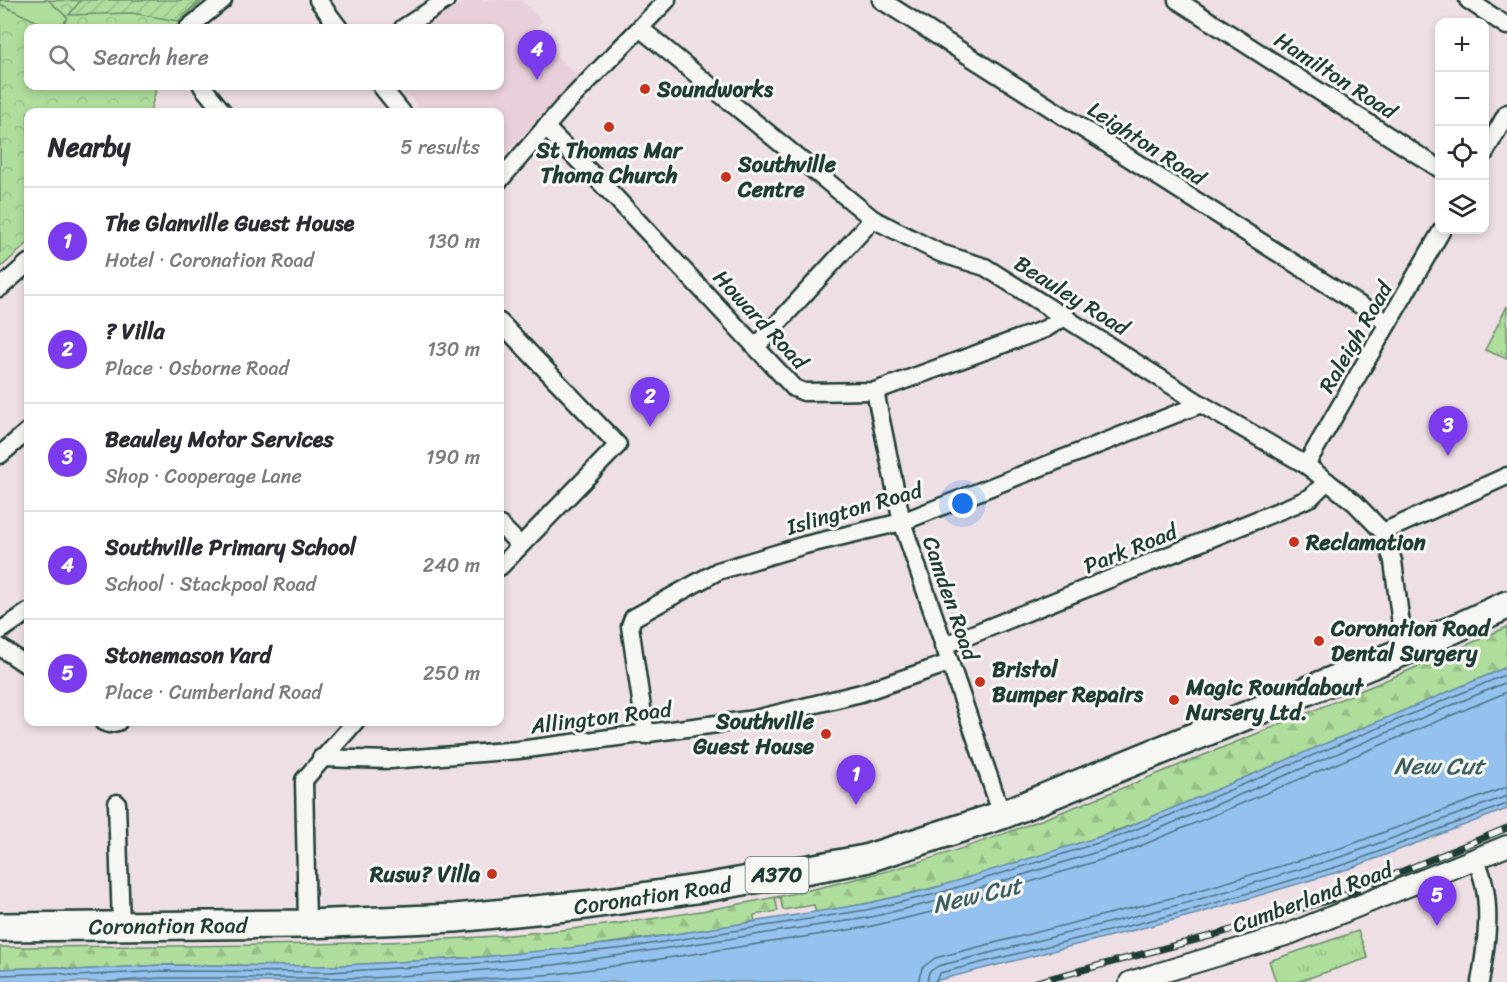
<!DOCTYPE html>
<html lang="en">
<head>
<meta charset="utf-8">
<style>
	body { margin:0; font-family:Sriracha,sans-serif; background:#f7f7f7; color:#2b2b33 }
	.controls { position:absolute; right:18px; top:18px; display:grid; overflow:hidden; border-radius:12px; box-shadow:0 3px 9px #0003 }
	.controls button { width:54px; height:54px; display:grid; place-items:center; padding:0; border:0; border-bottom:2px solid #e1e1e2; background:#fff; color:#2b2b33; font:30px sans-serif }
	.you { position:absolute; left:963px; top:504px; width:21px; height:21px; margin:-15px; border:4px solid #fff; border-radius:50%; background:#1a73e8; box-shadow:0 0 0 9px #1a73e833 }
	.badge { display:grid; place-items:center; width:39px; height:39px; border-radius:50%; background:#7c3aed; color:#fff; font-size:20px; font-weight:700 }
	.pin { position:absolute; translate:-50% -50px; filter:drop-shadow(0 2px 3px #0008) }
	.pin::after { content:''; position:absolute; top:32px; width:21px; height:18px; background:inherit; clip-path:polygon(0 0,100% 0,50% 100%) }
	.list { margin:0; padding:0; list-style:none }
	h2 { display:flex; justify-content:space-between; align-items:center; height:78px; margin:0; padding:0 24px; font-size:26px }
	h2 small { font-size:20px; font-weight:400; color:#7c7c81 }
	.list li { display:grid; grid-template-columns:39px 1fr auto; gap:18px; align-items:center; box-sizing:border-box; height:108px; padding:0 24px; border-top:2px solid #e1e1e2 }
	.list b { display:block; font-size:22px; white-space:nowrap }
	.list p { margin:0; font-size:20px; white-space:nowrap; color:#7c7c81 }
	.list em { font-size:20px; font-style:normal; color:#7c7c81 }
	.icon { flex:none; width:33px; height:33px; fill:none; stroke:currentColor; stroke-width:2; stroke-linecap:round; stroke-linejoin:round }
	.map { position:relative; flex:none; width:1507px; height:982px; overflow:hidden }
	.search { position:absolute; background:#fff; box-shadow:0 3px 9px #0003; left:24px; top:24px; width:480px; height:66px; display:flex; align-items:center; gap:15px; box-sizing:border-box; padding:0 21px; border-radius:12px; color:#7c7c81; font-size:22px }
	.panel { position:absolute; background:#fff; box-shadow:0 3px 9px #0003; left:24px; top:108px; width:480px; height:618px; border-radius:12px }
	.map>svg:first-child { display:block }
</style>
</head>
<body>
<div class="map">
<svg width="1507" height="982" viewBox="0 0 1507 982">
	<defs>
		<pattern id="grass-tufts" width="24" height="20" patternUnits="userSpaceOnUse" patternTransform="scale(1.5)"><rect width="24" height="20" fill="#afdd9c"/><path d="M3 7l-1-3M5 7V3M7 7l1-3M15 17l-1-3M17 17v-4M19 17l1-3" fill="none" stroke="#96bf87"/></pattern>
		<pattern id="forest-firs" width="22" height="20" patternUnits="userSpaceOnUse" patternTransform="scale(1.5)"><rect width="22" height="20" fill="#afdd9c"/><path d="M5 1l3.5 6h-7zM16 11l3.5 6h-7z" fill="#96bf87"/></pattern>
		<pattern id="park-crowns" width="20" height="18" patternUnits="userSpaceOnUse" patternTransform="scale(1.5)"><rect width="20" height="18" fill="#afdd9c"/><path d="M2 6a3 3 0 1 1 6 0M12 15a3 3 0 1 1 6 0" fill="none" stroke="#96bf87"/></pattern>
		<pattern id="garden-furrows" width="10" height="10" patternUnits="userSpaceOnUse" patternTransform="scale(1.5)"><rect width="10" height="10" fill="#afdd9c"/><path d="M-1 1l2-2M0 10L10 0M9 11l2-2" fill="none" stroke="#96bf87"/></pattern>
	</defs>
	<rect width="100%" height="100%" fill="#eedfe5"/>
	<filter id="ink" filterUnits="userSpaceOnUse"><feTurbulence type="fractalNoise" baseFrequency=".0167" numOctaves="2"/><feDisplacementMap in="SourceGraphic" scale="12" xChannelSelector="R" yChannelSelector="G"/><feConvolveMatrix kernelMatrix="1 2 1 2 8 2 1 2 1" color-interpolation-filters="sRGB"/></filter>
	<g filter="url(#ink)">
		<!-- built -->
		<polygon fill="#e8cfdc" points="468,0 521,0 542,21 532,30 578,77 500,159 500,112 423,112 400,86 500,86 500,28 419,28"/>
		<!-- grass -->
		<g fill="url(#grass-tufts)" stroke="#678d68" stroke-width="1.5">
			<polygon points="1507,306 1507,359 1485,350"/>
			<polygon points="1358,931 1368,958 1297,982 1276,982 1269,961"/>
		</g>
		<!-- forest -->
		<path fill="url(#forest-firs)" stroke="#678d68" stroke-width="1.5" d="M 1507,627 L 1507,667 C 1283,764 1058,872 816,913 L 814,905 L 783,910 L 780,897 L 775,898 L 778,911 L 754,915 L 755,923 L 553,951 L 482,957 L 330,966 L 161,965 L 76,970 L 59,967 L 0,969 L 0,947 C 169,945 340,948 509,935 C 631,925 754,905 872,875 C 974,849 1070,809 1167,770 C 1281,724 1395,678 1507,627 Z"/>
		<!-- park -->
		<polygon fill="url(#park-crowns)" stroke="#678d68" stroke-width="1.5" points="0,0 202,1 174,28 28,28 28,86 157,86 150,112 28,112 28,243 0,268"/>
		<!-- garden -->
		<polygon fill="url(#garden-furrows)" stroke="#678d68" stroke-width="1.5" points="81,0 195,0 198,2 178,21 132,13 69,15"/>
		<!-- pitch -->
		<polygon fill="#afdd9c" stroke="#678d68" stroke-width="1.5" points="0,0 48,0 68,18 59,28 50,28 0,4"/>
		<!-- water -->
		<polygon fill="#94c1ee" stroke="#658ca4" stroke-width="1.5" points="1507,667 1507,809 1348,869 1193,915 931,982 0,982 0,969 59,967 76,970 161,965 330,966 482,957 625,942 865,904 934,888 1118,831"/>
		<g fill="none" stroke-linecap="round" stroke-linejoin="round">
			<!-- shore -->
			<g stroke="#4e727e" stroke-width="1.5">
				<polyline points="0,975 59,973 76,976 161,971 330,972 482,963 625,948 866,910 936,894 1120,836 1507,674"/>
				<polyline points="108,982 161,978 372,978 554,965 867,918 938,901 1123,844 1507,682"/>
				<polyline points="447,982 556,974 628,964 868,927 940,910 1126,852 1507,692"/>
				<polyline points="918,982 922,968 935,958 1187,894 1341,848 1507,787"/>
				<polyline points="927,982 929,972 938,966 1190,902 1344,856 1507,796"/>
				<polyline points="935,982 940,973 1192,910 1346,864 1507,804"/>
			</g>
			<!-- minor casing -->
			<g stroke="#1f3d34" stroke-width="21">
				<g id="minor">
					<polyline points="318,0 339,28"/>
					<polyline points="881,0 1388,323"/>
					<polyline points="1177,0 1440,169"/>
					<polyline points="1468,0 1507,26"/>
					<polyline points="188,28 223,0"/>
					<polyline points="403,28 446,0"/>
					<polyline points="641,29 873,219 940,253 985,267 1201,404 1306,465 1355,503 1383,532 1393,561 1402,633 1410,649"/>
					<polyline points="202,86 223,112"/>
					<polyline points="381,86 402,112"/>
					<polyline points="545,127 614,196 794,388 804,392 875,391 1045,329 1066,316"/>
					<polyline points="1484,154 1507,113"/>
					<polyline points="500,180 563,107 667,0"/>
					<polyline points="0,288 28,263"/>
					<polyline points="500,322 618,445 500,567"/>
					<polyline points="756,347 873,219"/>
					<polyline points="875,391 902,522 1002,815"/>
					<polyline points="0,455 28,431"/>
					<polyline points="1306,465 1442,230"/>
					<polyline points="500,525 520,545"/>
					<polyline points="1383,532 1507,476"/>
					<polyline points="0,631 28,612"/>
					<polyline points="943,646 1296,504 1311,497 1327,481"/>
					<polyline points="0,647 28,666"/>
					<polyline points="103,722 109,724 118,722"/>
					<polyline points="646,735 630,626 633,618 718,571 805,545 902,522 1201,404"/>
					<polyline points="321,758 390,760 519,750 755,719 861,693 949,663"/>
					<polyline points="117,803 121,926"/>
					<path d="M 1475,859 C 1494,894 1487,944 1480,982"/>
					<polyline points="307,924 304,780 355,722"/>
				</g>
			</g>
			<!-- tertiary casing -->
			<g stroke="#1f3d34" stroke-width="24">
				<polyline id="tertiary" points="1130,982 1289,934 1507,846"/>
			</g>
			<!-- trunk casing -->
			<g stroke="#1f3d34" stroke-width="32">
				<g id="trunk">
					<path id="s1" d="M 0,927 L 307,924 L 455,918 L 586,905 L 710,887 L 865,859 L 1002,815 L 1410,649 L 1507,605"/>
				</g>
			</g>
			<!-- minor -->
			<use href="#minor" stroke="#f6f6f2" stroke-width="16"/>
			<!-- tertiary -->
			<use href="#tertiary" stroke="#f6f6f2" stroke-width="20"/>
			<!-- trunk -->
			<use href="#trunk" stroke="#f6f6f2" stroke-width="27"/>
			<!-- rail casing -->
			<g stroke="#1f3d34" stroke-width="7">
				<polyline id="rail" points="1037,982 1214,935 1340,897 1507,828"/>
			</g>
			<!-- rail -->
			<use href="#rail" stroke="#f6f6f2" stroke-width="4.5" stroke-dasharray="14" stroke-linecap="butt"/>
		</g>
	</g>
	<!-- markers -->
	<g fill="#c8321e" stroke="#f6f6f2" stroke-width="2">
		<circle cx="645" cy="89" r="6"/>
		<circle cx="609" cy="127" r="6"/>
		<circle cx="726" cy="177" r="6"/>
		<circle cx="1294" cy="542" r="6"/>
		<circle cx="1319" cy="641" r="6"/>
		<circle cx="980" cy="682" r="6"/>
		<circle cx="1174" cy="700" r="6"/>
		<circle cx="826" cy="734" r="6"/>
		<circle cx="492" cy="874" r="6"/>
	</g>
	<g text-anchor="middle" stroke-width="6" stroke-linejoin="round" paint-order="stroke">
		<!-- shield labels -->
		<rect fill="#f6f6f2" stroke="#60746d" stroke-width="1.5" x="745.5" y="857" width="63" height="36" rx="4.5"/>
		<g font-size="21" font-weight="bold" fill="#1f3d34">
			<text x="777" y="882">A370</text>
		</g>
		<!-- street labels -->
		<g font-size="22" fill="#1f3d34" stroke="#f6f6f2">
			<text transform="translate(1336 75) rotate(33)" y="8">Hamilton Road</text>
			<text transform="translate(1147 143) rotate(33)" y="8">Leighton Road</text>
			<text transform="translate(1072 295) rotate(32)" y="8">Beauley Road</text>
			<text transform="translate(761 319) rotate(47)" y="8">Howard Road</text>
			<text transform="translate(1355 337) rotate(-60)" y="8">Raleigh Road</text>
			<text transform="translate(854 508) rotate(-16)" y="8">Islington Road</text>
			<text transform="translate(1130 548) rotate(-22)" y="8">Park Road</text>
			<text transform="translate(951 598) rotate(71)" y="8">Camden Road</text>
			<text transform="translate(601 717) rotate(-7)" y="8">Allington Road</text>
			<text dy="8" stroke="none"><textPath href="#s1" startOffset="654">Coronation Road</textPath></text>
			<text transform="translate(1312 897) rotate(-20)" y="8">Cumberland Road</text>
			<text dy="8" stroke="none"><textPath href="#s1" startOffset="168">Coronation Road</textPath></text>
		</g>
		<!-- poi labels -->
		<g font-size="22" font-weight="bold" fill="#1f3d34" stroke="#f6f6f2" text-anchor="start">
			<text x="657" y="97">Soundworks</text>
			<text x="609" y="158" text-anchor="middle">St Thomas Mar<tspan x="609" dy="25">Thoma Church</tspan></text>
			<text x="738" y="172">Southville<tspan x="738" dy="25">Centre</tspan></text>
			<text x="1306" y="550">Reclamation</text>
			<text x="1331" y="636">Coronation Road<tspan x="1331" dy="25">Dental Surgery</tspan></text>
			<text x="992" y="677">Bristol<tspan x="992" dy="25">Bumper Repairs</tspan></text>
			<text x="1186" y="695">Magic Roundabout<tspan x="1186" dy="25">Nursery Ltd.</tspan></text>
			<text x="814" y="729" text-anchor="end">Southville<tspan x="814" dy="25">Guest House</tspan></text>
			<text x="480" y="882" text-anchor="end">Rusw? Villa</text>
		</g>
		<!-- water labels -->
		<g font-size="24" font-style="italic" fill="#3c5e62" stroke="#f6f6f2">
			<text x="1439" y="774">New Cut</text>
			<text transform="translate(977 895) rotate(-13)" y="8">New Cut</text>
		</g>
	</g>
</svg>
<div class="controls">
<button>+</button>
<button>−</button>
<button><svg class="icon" aria-label="locate" viewBox="0 0 24 24"><circle cx="12" cy="12" r="6"/><path d="M12 2v4M12 18v4M2 12h4M18 12h4"/></svg></button>
<button><svg class="icon" aria-label="layers" viewBox="0 0 24 24"><path d="M12 4l9 5-9 5-9-5zM3 14l9 5 9-5"/></svg></button>
</div>
<div class="you"></div>
<div class="pin badge" style="left:856px;top:805px">1</div>
<div class="pin badge" style="left:650px;top:427px">2</div>
<div class="pin badge" style="left:1448px;top:456px">3</div>
<div class="pin badge" style="left:537px;top:80px">4</div>
<div class="pin badge" style="left:1437px;top:926px">5</div>
<div class="search"><svg class="icon" aria-label="search" viewBox="0 0 24 24"><circle cx="10" cy="10" r="6"/><path d="M15 15l6 6"/></svg>Search here</div>
<section class="panel">
<h2>Nearby<small>5 results</small></h2>
<ul class="list">
<li><span class="badge">1</span><div><b>The Glanville Guest House</b><p>Hotel · Coronation Road</p></div><em>130 m</em></li>
<li><span class="badge">2</span><div><b>? Villa</b><p>Place · Osborne Road</p></div><em>130 m</em></li>
<li><span class="badge">3</span><div><b>Beauley Motor Services</b><p>Shop · Cooperage Lane</p></div><em>190 m</em></li>
<li><span class="badge">4</span><div><b>Southville Primary School</b><p>School · Stackpool Road</p></div><em>240 m</em></li>
<li><span class="badge">5</span><div><b>Stonemason Yard</b><p>Place · Cumberland Road</p></div><em>250 m</em></li>
</ul>
</section>
</div>
</body>
</html>
